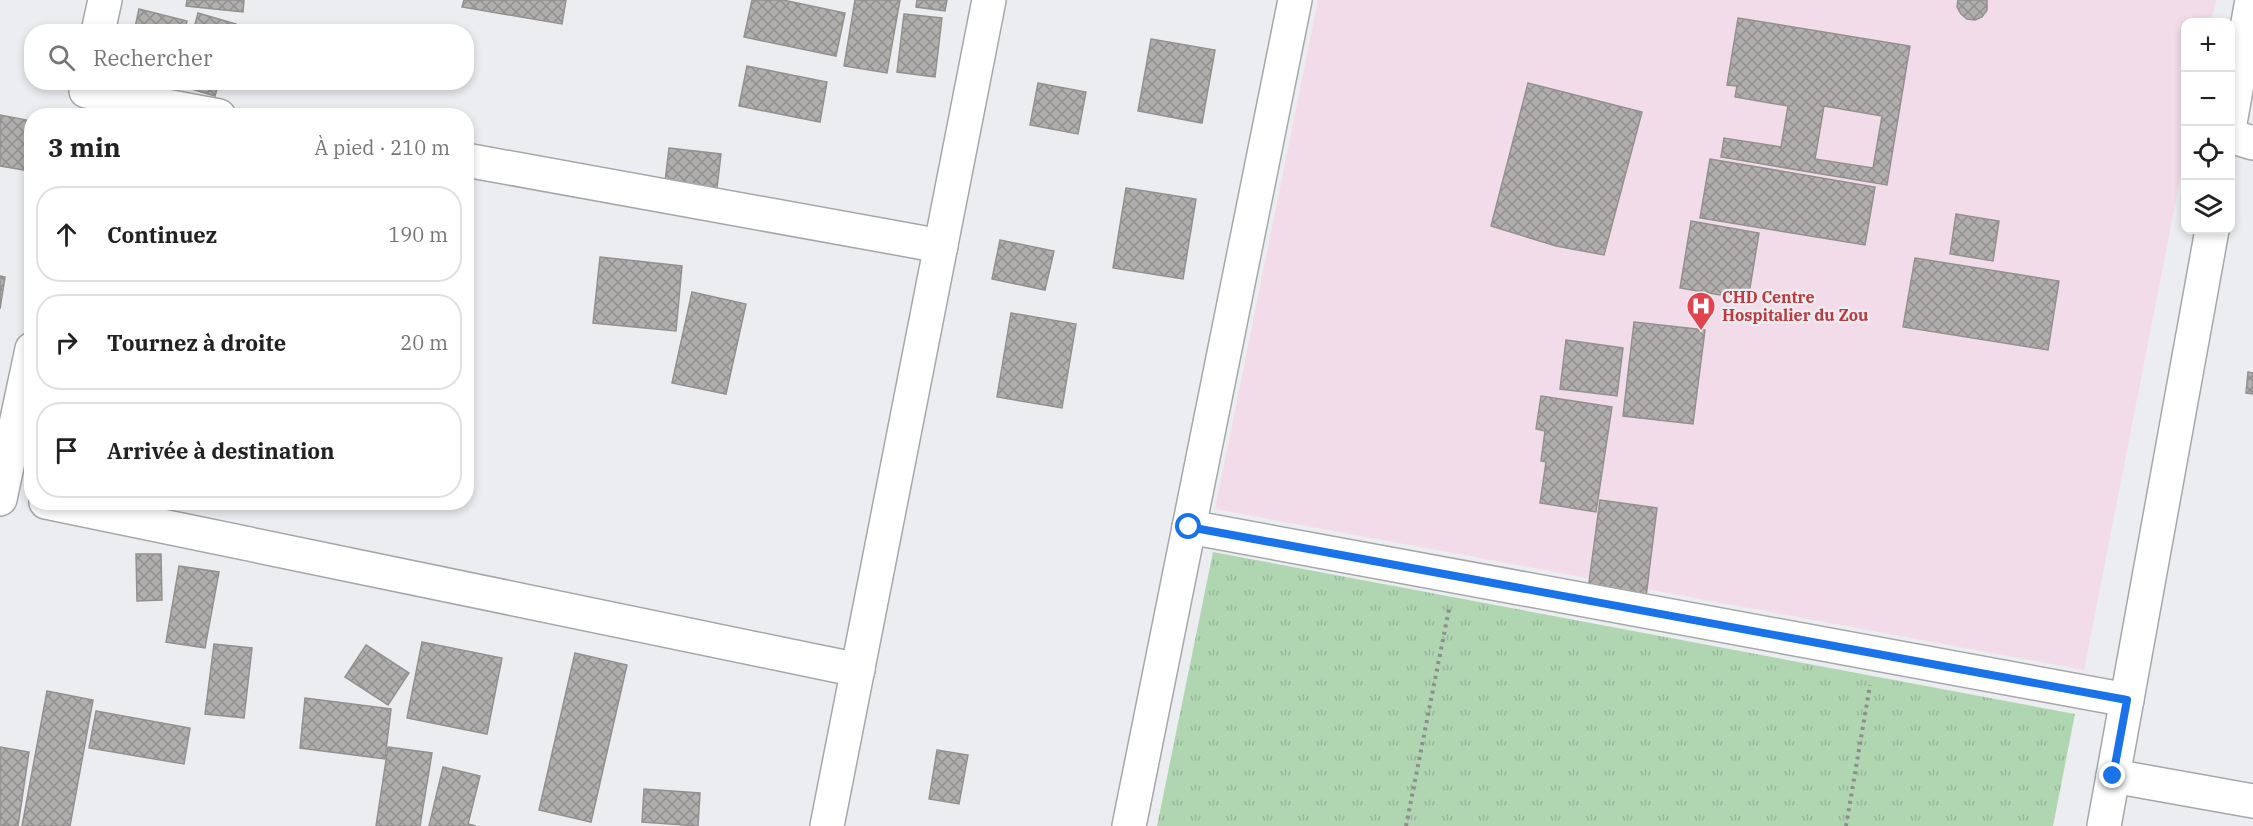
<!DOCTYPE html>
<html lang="fr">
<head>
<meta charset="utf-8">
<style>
	body { margin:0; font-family:"IBM Plex Serif",serif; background:#f6f6f6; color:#222 }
	.controls { position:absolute; right:18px; top:18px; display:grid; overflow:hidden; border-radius:12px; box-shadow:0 3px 9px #0003 }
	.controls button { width:54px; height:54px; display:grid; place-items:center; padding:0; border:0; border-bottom:2px solid #e0e0e0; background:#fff; color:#222; font:30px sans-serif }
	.stop { position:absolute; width:18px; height:18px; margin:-14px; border:4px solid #1a73e8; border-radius:50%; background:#fff }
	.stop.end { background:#1a73e8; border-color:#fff; box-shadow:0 2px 6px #0008 }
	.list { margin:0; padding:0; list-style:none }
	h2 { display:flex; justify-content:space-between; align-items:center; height:78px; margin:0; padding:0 24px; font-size:26px }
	h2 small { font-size:20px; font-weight:400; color:#767676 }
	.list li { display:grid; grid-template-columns:39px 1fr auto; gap:18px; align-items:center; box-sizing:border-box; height:96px; margin:0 12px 12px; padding:0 12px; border:2px solid #e0e0e0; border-radius:24px }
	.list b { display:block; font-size:22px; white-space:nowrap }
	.list em { font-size:20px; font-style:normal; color:#767676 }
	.icon { flex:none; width:33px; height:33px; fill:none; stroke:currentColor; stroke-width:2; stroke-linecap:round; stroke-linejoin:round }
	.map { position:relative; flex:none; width:2253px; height:826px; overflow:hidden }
	.search { position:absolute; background:#fff; box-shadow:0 3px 9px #0003; left:24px; top:24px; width:450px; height:66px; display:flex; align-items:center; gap:15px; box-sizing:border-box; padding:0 21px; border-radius:24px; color:#767676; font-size:22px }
	.panel { position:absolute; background:#fff; box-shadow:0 3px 9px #0003; left:24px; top:108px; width:450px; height:402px; border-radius:24px }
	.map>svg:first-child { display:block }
</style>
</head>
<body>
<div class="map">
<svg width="2253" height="826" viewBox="0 0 2253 826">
	<defs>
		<pattern id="grass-tufts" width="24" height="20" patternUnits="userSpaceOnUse" patternTransform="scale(1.5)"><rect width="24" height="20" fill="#b0d6b1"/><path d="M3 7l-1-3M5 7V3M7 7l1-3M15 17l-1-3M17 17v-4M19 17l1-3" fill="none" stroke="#98b899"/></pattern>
		<pattern id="building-cross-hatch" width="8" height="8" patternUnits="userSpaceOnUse" patternTransform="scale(1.5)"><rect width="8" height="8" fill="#b1afae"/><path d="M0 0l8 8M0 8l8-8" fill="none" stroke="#908f8e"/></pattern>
	</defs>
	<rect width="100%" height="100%" fill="#ecedf0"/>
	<!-- medical -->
	<polygon fill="#f3dce9" points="1318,0 2216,0 2211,22 2186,22 2185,154 2084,670 1215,509"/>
	<!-- grass -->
	<polygon fill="url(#grass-tufts)" points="1213,552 2075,714 2053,826 1157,826"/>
	<!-- building -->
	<g fill="url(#building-cross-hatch)" stroke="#93918f" stroke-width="1.5" fill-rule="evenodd">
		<polygon points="187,0 244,0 243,12 186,6"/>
		<polygon points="464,0 566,0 562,24 462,7"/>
		<polygon points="752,0 783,0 845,13 836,56 744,37"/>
		<polygon points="855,0 900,0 887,73 844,66"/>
		<polygon points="917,0 947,0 945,11 916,7"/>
		<polygon points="1958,0 1987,0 1987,10 1982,17 1975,20 1967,19 1961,14 1957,7"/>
		<polygon points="139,9 187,21 184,32 134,32"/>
		<polygon points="198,13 236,24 234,32 193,32"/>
		<polygon points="904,14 942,18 935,77 897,72"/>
		<path d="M 1738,18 L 1910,46 L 1887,185 L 1721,157 L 1724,138 L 1781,147 L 1788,106 L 1735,97 L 1737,86 L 1727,85 ZM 1824,106 L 1882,116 L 1873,168 L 1815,159 Z"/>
		<polygon points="1151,39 1215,50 1202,123 1138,111"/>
		<polygon points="747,66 827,82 820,122 739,106"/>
		<polygon points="179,82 219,82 215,96 178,85"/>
		<polygon points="1038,83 1086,92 1078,134 1030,125"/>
		<polygon points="1528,83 1642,112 1604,255 1556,246 1491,226"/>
		<polygon points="0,115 32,121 32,157 29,171 0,166"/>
		<polygon points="669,148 721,154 717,188 665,182"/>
		<polygon points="1710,159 1875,187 1865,245 1700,218"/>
		<polygon points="1126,188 1196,199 1183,279 1113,268"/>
		<polygon points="1956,214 1999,221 1993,261 1950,254"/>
		<polygon points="1691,221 1759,233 1748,300 1680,288"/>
		<polygon points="1000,240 1054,251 1045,290 992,279"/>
		<polygon points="600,257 682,266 676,331 593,323"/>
		<polygon points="1915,258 2059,281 2048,350 1903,327"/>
		<polygon points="0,276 5,277 0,309"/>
		<polygon points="692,292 746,304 726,394 672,383"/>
		<polygon points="1011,313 1076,324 1062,408 997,397"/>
		<polygon points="1634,322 1705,330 1693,424 1623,416"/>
		<polygon points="1566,340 1623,348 1617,396 1560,389"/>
		<polygon points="2248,372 2253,373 2253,394 2246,393"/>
		<polygon points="1541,396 1612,407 1596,512 1540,503 1546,462 1541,461 1545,431 1536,429"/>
		<polygon points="1600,500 1657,508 1645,605 1587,597"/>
		<polygon points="136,554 161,554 162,600 137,601"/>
		<polygon points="179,566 219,572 205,648 166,642"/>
		<polygon points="422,642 502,658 487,734 407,718"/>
		<polygon points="214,644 252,648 244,718 205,714"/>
		<polygon points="366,645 409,673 388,705 345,677"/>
		<polygon points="575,653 627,665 591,822 539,810"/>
		<polygon points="47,691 93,700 70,826 22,826"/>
		<polygon points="305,698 391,709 385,759 300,748"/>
		<polygon points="96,711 190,728 184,764 89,748"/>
		<polygon points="0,747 29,752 18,826 0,825"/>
		<polygon points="388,747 432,753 420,826 376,826"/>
		<polygon points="937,750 968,755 959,804 929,799"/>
		<polygon points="443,767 480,776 468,824 476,826 429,826"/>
		<polygon points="644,789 700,793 698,826 642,822"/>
	</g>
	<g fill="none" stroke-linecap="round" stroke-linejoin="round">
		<!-- minor casing -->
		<g stroke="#a6a7aa" stroke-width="36">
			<g id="minor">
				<polyline points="98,32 105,0"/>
				<polyline points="86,91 219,116"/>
				<polyline points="2230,123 2252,0"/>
				<polyline points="2230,136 2253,143"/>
				<polyline points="466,160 941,246"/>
				<polyline points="0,499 32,349"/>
				<polyline points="46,502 858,670"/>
				<polyline points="1189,527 2127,700"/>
				<polyline points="2113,776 2253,801"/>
				<polyline points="827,826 989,0"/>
				<polyline points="1129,826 1295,0"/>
				<polyline points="2104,826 2212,230"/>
			</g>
		</g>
		<!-- path -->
		<g stroke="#8d8d8f" stroke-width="4" stroke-dasharray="3 4.5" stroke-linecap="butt">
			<polyline points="1406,826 1449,609"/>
			<polyline points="1846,826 1870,685"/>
		</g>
		<!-- minor -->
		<use href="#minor" stroke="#fff" stroke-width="33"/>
	</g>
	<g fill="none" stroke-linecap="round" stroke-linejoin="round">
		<!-- route -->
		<polyline stroke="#1a73e8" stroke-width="8" points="1189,527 2127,700 2113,776"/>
	</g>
	<!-- icons -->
	<defs>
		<g id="hospital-pin" transform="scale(1.5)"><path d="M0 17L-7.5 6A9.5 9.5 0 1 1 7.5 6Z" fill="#e0444e" stroke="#ecedf0"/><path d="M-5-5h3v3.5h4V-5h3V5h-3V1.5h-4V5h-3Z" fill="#fff"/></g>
	</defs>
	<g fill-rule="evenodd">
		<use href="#hospital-pin" x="1701" y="306"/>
	</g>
	<g text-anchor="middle" stroke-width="4.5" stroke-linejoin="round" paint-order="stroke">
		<!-- health labels -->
		<g font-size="16" font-weight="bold" fill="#be3a42" stroke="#ecedf0" text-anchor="start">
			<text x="1722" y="303">CHD Centre<tspan x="1722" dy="18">Hospitalier du Zou</tspan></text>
		</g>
	</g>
</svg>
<div class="controls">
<button>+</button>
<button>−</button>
<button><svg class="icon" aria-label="locate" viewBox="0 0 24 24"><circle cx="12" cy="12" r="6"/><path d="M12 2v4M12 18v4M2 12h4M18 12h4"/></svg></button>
<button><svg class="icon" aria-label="layers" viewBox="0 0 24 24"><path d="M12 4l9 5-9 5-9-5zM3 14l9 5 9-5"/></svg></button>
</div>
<div class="stop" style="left:1189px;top:527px"></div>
<div class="stop end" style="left:2113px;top:776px"></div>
<div class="search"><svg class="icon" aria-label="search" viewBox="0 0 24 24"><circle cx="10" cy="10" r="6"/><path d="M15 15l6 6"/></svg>Rechercher</div>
<section class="panel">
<h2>3 min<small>À pied · 210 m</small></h2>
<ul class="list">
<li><svg class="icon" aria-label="ahead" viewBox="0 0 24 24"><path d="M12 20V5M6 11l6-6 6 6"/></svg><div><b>Continuez</b></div><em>190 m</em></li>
<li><svg class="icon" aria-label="right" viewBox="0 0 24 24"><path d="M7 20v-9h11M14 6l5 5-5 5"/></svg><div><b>Tournez à droite</b></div><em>20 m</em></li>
<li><svg class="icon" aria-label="arrive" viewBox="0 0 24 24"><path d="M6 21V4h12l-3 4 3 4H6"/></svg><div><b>Arrivée à destination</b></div></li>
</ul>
</section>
</div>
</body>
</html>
